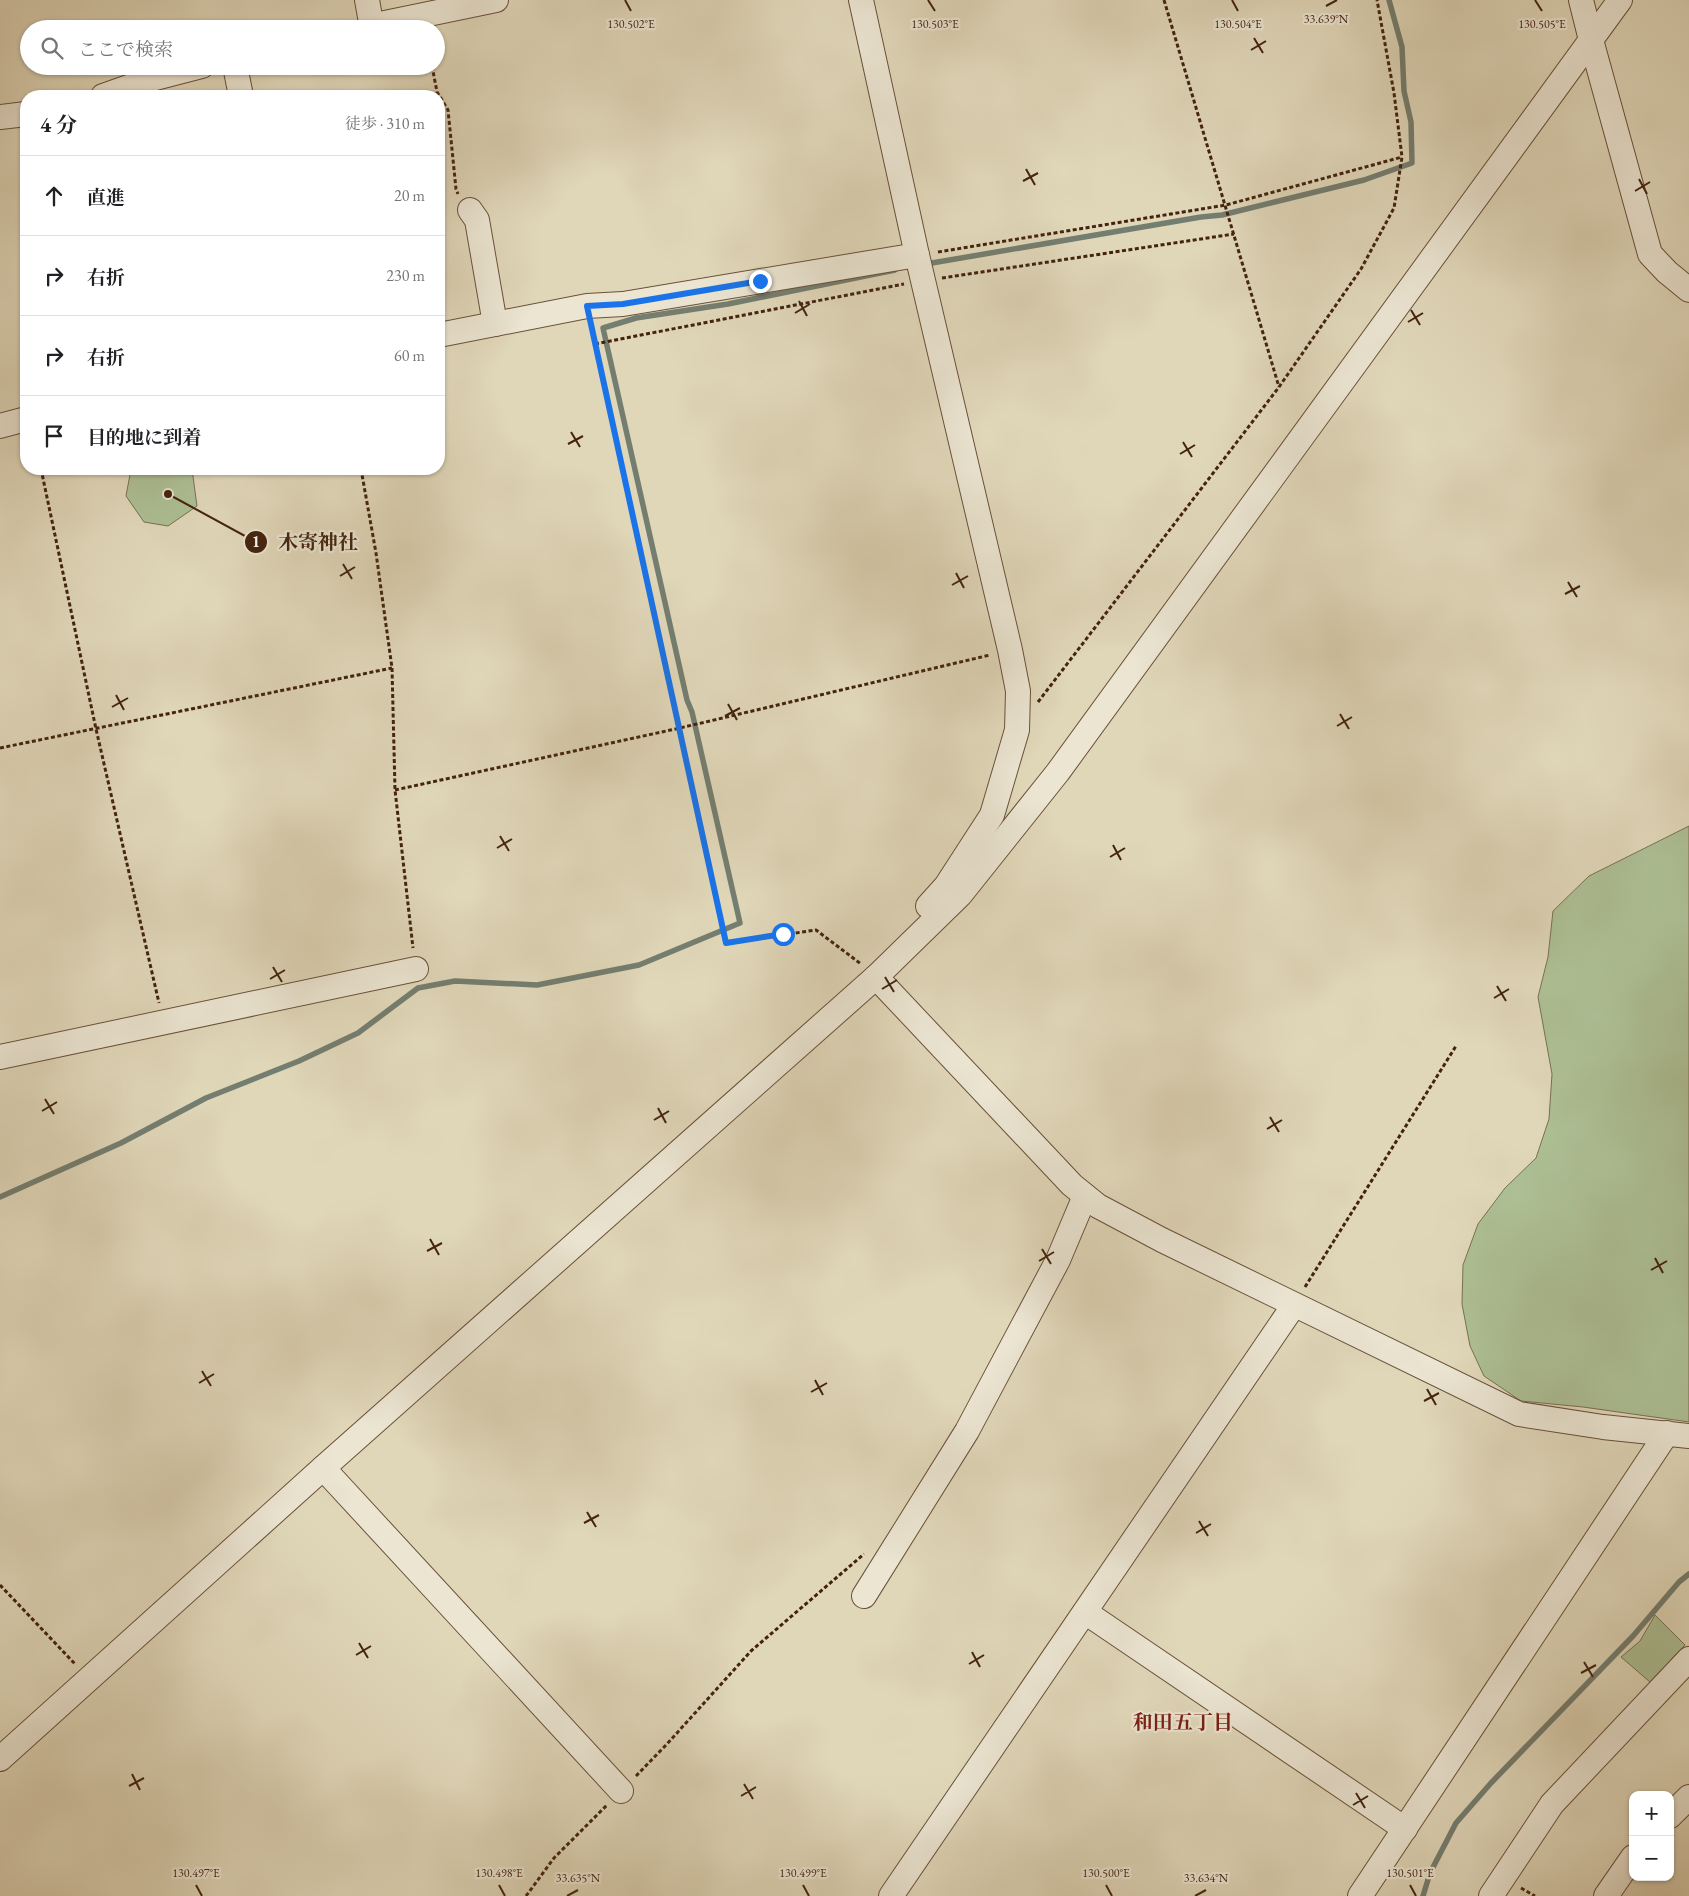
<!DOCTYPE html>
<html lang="ja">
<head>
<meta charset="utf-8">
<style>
	body { margin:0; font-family:"EB Garamond","Noto Serif JP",serif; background:#f2f2f2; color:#202124 }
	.controls { position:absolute; right:15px; bottom:15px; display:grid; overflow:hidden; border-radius:10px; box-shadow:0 1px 4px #0004 }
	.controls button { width:45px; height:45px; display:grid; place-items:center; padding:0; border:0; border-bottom:1px solid #e0e0e0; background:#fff; color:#202124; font:25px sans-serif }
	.stop { position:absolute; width:15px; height:15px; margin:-11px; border:4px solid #1a73e8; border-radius:50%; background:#fff }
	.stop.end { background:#1a73e8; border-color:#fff; box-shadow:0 1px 5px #0008 }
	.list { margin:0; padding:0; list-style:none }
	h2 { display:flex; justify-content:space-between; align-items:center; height:65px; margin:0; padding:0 20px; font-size:21px }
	h2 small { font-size:16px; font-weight:400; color:#757577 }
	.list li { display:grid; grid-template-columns:32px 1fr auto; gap:15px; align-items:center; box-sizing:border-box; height:80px; padding:0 20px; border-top:1px solid #e0e0e0 }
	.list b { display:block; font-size:19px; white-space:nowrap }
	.list em { font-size:16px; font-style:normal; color:#757577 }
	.icon { flex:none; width:28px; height:28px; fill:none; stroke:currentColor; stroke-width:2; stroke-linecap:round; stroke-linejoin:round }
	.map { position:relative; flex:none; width:1689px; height:1896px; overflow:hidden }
	.search { position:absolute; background:#fff; box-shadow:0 1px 4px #0004; left:20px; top:20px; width:425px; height:55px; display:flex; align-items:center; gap:12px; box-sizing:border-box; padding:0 18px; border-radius:28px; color:#757577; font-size:19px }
	.panel { position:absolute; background:#fff; box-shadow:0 1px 4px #0004; left:20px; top:90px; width:425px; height:385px; border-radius:20px }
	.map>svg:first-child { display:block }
</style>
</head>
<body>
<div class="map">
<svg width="1689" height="1896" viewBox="0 0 1689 1896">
	<rect width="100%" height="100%" fill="#e0d7b9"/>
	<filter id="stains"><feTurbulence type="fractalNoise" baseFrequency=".004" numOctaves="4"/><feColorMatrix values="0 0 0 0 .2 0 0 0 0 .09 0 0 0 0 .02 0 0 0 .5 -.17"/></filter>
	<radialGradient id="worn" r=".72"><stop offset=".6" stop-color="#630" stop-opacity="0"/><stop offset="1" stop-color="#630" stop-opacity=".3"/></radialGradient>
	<!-- green -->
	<g fill="#adbf94" stroke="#787152">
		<polygon points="131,469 192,469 197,506 168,526 144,522 126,496"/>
		<polygon points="1689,826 1689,1422 1583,1407 1521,1401 1484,1376 1470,1346 1462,1304 1463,1265 1478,1224 1505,1188 1536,1158 1549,1119 1552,1074 1538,997 1548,957 1553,911 1589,876"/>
		<polygon points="1655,1615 1685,1645 1650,1682 1621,1657 1640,1641"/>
	</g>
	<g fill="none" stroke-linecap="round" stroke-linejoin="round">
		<!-- stream -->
		<g stroke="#747e70" stroke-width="5.5">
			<polyline points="926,264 1201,217 1222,215 1364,180 1412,163 1411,122 1404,91 1402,47 1389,0"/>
			<polyline points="0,1197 121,1143 206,1098 299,1061 358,1033 418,988 455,981 537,985 639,965 740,923 692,712 687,700 603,328 636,318 728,304 895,270"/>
			<polyline points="1423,1896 1430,1873 1456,1823 1491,1783 1633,1636 1679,1582 1689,1574"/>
		</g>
		<!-- minor casing -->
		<g stroke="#6a503a" stroke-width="26">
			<g id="minor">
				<polyline points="367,0 372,28"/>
				<polyline points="861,0 917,255 1010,650 1018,691 1017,730 992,815 946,886 928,906"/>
				<polyline points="1581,0 1591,40 1650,254 1667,272 1689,290"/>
				<polyline points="370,29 380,24 496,0"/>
				<polyline points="235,66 241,96"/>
				<polyline points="103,96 148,80 202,66"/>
				<polyline points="0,117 26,114"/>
				<polyline points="470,210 477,220 495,324"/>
				<polyline points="439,335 587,306 623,304 917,255"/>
				<polyline points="0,426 26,419"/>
				<polyline points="876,977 1072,1185 1098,1206 1162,1240 1519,1414 1603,1427 1689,1436"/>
				<polyline points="0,1057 416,969"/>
				<polyline points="323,1468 621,1791"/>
				<polyline points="864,1596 967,1431 1058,1260 1085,1196"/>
				<polyline points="1085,1612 1405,1829"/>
				<polyline points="0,1759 323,1468 876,977 960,895 1058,772 1620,0"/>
				<polyline points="1670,1816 1689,1797"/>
				<polyline points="891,1896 1294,1305"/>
				<polyline points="1360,1896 1667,1433"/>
				<polyline points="1491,1896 1552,1804 1689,1659"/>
				<polyline points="1606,1896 1633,1857"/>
			</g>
		</g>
		<!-- path -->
		<g stroke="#432310" stroke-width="3" stroke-dasharray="4 2.5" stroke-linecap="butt">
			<polyline points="1164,0 1279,387"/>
			<polyline points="432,66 437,92 448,110 456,189 458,194"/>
			<polyline points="938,252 1226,205 1402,157"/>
			<polyline points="942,278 1234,234"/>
			<polyline points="591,326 726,943 816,930 861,964"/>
			<polyline points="595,344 904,284"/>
			<polyline points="41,469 96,729 159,1003"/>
			<polyline points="361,469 376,553 392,668 395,790 413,948"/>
			<polyline points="1038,702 1279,387 1361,269 1394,208 1402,157 1394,93 1377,0"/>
			<polyline points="0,748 392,668"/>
			<polyline points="395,790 680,728 990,655"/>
			<polyline points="1305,1287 1456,1046"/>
			<polyline points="0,1585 75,1664"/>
			<polyline points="636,1776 667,1744 751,1651 864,1554"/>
			<polyline points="1521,1888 1535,1896"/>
			<polyline points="526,1896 554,1858 607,1805"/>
		</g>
		<!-- minor -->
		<use href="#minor" stroke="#ebe5d2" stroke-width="24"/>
	</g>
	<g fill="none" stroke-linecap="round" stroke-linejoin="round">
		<!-- route -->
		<polyline stroke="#1a73e8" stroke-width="6" points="760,281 623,304 587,306 726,943 783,934"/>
	</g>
	<!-- ticks -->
	<path fill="none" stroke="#432310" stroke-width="2" d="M 625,0 L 631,11M 928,0 L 935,11M 1232,0 L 1238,11M 1535,0 L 1542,11M 1326,6 L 1337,0M 1254,38 L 1263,53M 1251,50 L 1266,41M 1026,169 L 1035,185M 1639,179 L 1647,194M 1023,181 L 1038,173M 1635,191 L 1650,182M 799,301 L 807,316M 1411,310 L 1420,325M 795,313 L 810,304M 1408,322 L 1423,313M 571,432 L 580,447M 1183,442 L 1192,457M 568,444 L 583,436M 1180,454 L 1195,445M 343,564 L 352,579M 956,573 L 964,588M 340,576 L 355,567M 1568,582 L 1577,597M 952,585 L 968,576M 1565,594 L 1580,586M 116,695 L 124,710M 728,704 L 737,720M 112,707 L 128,698M 1340,714 L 1349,729M 725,716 L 740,708M 1337,726 L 1352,717M 500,836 L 509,851M 1113,845 L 1121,860M 497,848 L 512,839M 1110,857 L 1125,848M 273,967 L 282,982M 885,977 L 894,992M 270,979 L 285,970M 1497,986 L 1506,1001M 882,989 L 897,980M 1494,998 L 1509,989M 45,1099 L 54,1114M 658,1108 L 666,1123M 42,1111 L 57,1102M 1270,1117 L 1279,1132M 654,1120 L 669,1111M 1267,1129 L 1282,1120M 430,1239 L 439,1255M 1042,1249 L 1051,1264M 427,1251 L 442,1243M 1655,1258 L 1663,1273M 1039,1261 L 1054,1252M 1651,1270 L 1667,1261M 202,1371 L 211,1386M 815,1380 L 823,1395M 199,1383 L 214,1374M 1427,1389 L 1436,1405M 811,1392 L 827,1383M 1424,1401 L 1439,1393M 587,1512 L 596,1527M 1199,1521 L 1208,1536M 584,1523 L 599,1515M 1196,1533 L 1211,1524M 359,1643 L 368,1658M 972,1652 L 980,1667M 356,1655 L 371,1646M 1584,1662 L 1593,1677M 969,1664 L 984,1655M 1581,1673 L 1596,1665M 132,1774 L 140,1790M 744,1784 L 753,1799M 129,1786 L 144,1778M 1356,1793 L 1365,1808M 741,1796 L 756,1787M 1353,1805 L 1368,1796M 196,1885 L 202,1896M 499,1885 L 505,1896M 803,1885 L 809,1896M 1106,1885 L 1112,1896M 1410,1885 L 1416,1896M 567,1896 L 578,1890M 1195,1896 L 1206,1890"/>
	<g text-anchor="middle" stroke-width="4.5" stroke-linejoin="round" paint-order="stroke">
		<!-- neighbourhood labels -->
		<g font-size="20" font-weight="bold" fill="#7a1f14" stroke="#ebe5d2">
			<text x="1183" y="1729">和田五丁目</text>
		</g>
	</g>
	<g font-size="12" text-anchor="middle" fill="#432310" stroke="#ebe5d2" stroke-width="4.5" stroke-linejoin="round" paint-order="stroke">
		<text x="1326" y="23">33.639°N</text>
		<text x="631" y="28">130.502°E</text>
		<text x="935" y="28">130.503°E</text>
		<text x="1238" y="28">130.504°E</text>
		<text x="1542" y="28">130.505°E</text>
		<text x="196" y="1877">130.497°E</text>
		<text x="499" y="1877">130.498°E</text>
		<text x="803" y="1877">130.499°E</text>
		<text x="1106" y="1877">130.500°E</text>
		<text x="1410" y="1877">130.501°E</text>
		<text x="578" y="1882">33.635°N</text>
		<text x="1206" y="1882">33.634°N</text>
	</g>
	<!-- callouts -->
	<path fill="none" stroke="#432310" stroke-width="2" d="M168 494L256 542"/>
	<g fill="#432310" stroke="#ebe5d2" stroke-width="2">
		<circle cx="168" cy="494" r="5"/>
		<circle cx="256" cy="542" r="12"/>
	</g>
	<g font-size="15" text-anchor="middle" font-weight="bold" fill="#fff">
		<text x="256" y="547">1</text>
	</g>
	<g font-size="20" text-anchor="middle" font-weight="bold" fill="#432310" stroke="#ebe5d2" stroke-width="4.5" stroke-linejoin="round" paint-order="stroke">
		<text x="318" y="549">木寄神社</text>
	</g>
	<rect width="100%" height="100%" filter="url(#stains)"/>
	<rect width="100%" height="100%" fill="url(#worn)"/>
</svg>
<div class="controls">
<button>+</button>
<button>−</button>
</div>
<div class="stop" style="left:783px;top:934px"></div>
<div class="stop end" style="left:760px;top:281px"></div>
<div class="search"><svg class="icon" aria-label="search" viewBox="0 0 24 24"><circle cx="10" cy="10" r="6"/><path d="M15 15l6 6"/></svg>ここで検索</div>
<section class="panel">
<h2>4 分<small>徒歩 · 310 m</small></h2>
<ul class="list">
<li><svg class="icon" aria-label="ahead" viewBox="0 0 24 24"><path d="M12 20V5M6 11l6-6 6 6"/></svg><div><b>直進</b></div><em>20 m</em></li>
<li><svg class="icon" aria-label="right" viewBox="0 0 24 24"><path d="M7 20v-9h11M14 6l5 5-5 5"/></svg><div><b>右折</b></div><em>230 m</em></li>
<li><svg class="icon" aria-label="right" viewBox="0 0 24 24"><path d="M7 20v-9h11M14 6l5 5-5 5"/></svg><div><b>右折</b></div><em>60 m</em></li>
<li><svg class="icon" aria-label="arrive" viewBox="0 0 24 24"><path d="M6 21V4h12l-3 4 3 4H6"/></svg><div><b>目的地に到着</b></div></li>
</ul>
</section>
</div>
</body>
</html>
